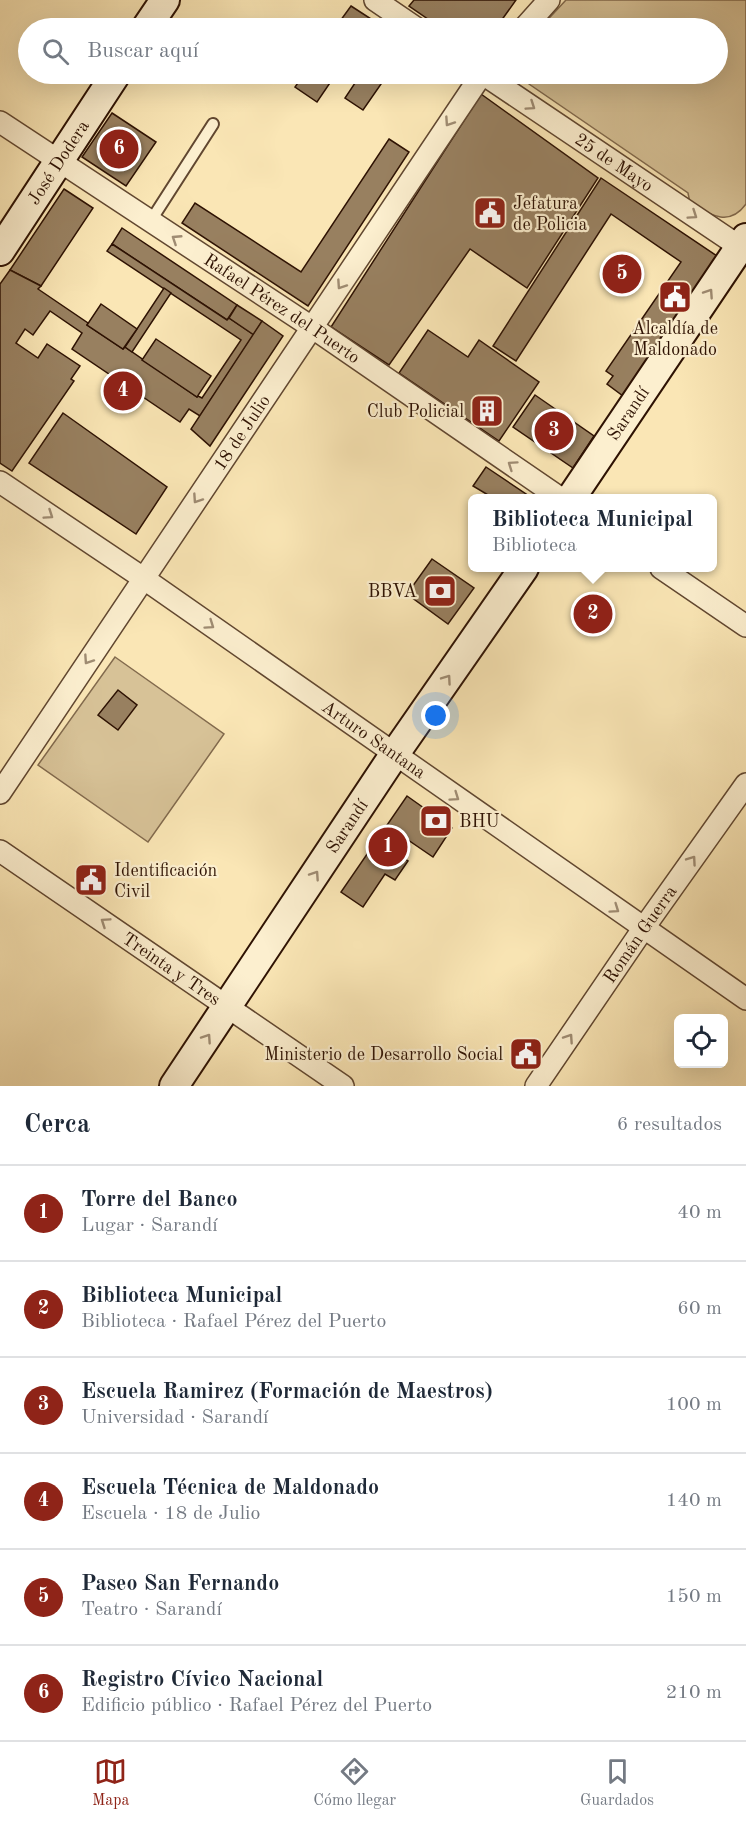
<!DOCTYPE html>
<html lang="es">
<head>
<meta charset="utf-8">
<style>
	body { margin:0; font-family:"Old Standard TT",serif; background:#f2f2f3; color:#1f2937 }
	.controls { position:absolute; right:18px; bottom:18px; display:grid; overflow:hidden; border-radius:9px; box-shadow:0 6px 24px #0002 }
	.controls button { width:54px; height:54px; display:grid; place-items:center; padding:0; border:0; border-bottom:2px solid #e0e1e3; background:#fff; color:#1f2937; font:30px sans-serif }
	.you { position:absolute; left:436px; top:716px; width:21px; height:21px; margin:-15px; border:4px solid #fff; border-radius:50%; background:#1a73e8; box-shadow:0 0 0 9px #1a73e833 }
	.badge { display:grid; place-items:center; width:39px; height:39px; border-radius:50%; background:#8f2418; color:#fff; font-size:20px; font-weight:700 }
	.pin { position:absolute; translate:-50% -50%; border:3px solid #fff; box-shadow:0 2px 6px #0006 }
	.popup { position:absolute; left:468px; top:494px; width:249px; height:78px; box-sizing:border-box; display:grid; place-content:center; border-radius:9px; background:#fff; filter:drop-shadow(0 2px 4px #0005); font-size:20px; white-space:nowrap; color:#747a83 }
	.popup b { font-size:22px; color:#1f2937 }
	.popup::after { content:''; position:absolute; left:50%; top:100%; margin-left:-12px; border:12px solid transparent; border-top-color:#fff }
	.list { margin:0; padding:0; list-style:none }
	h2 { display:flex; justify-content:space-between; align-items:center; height:78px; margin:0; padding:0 24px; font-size:26px }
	h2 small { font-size:20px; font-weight:400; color:#747a83 }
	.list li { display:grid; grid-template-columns:39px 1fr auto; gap:18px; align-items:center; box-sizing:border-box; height:96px; padding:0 24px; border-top:2px solid #e0e1e3 }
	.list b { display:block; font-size:22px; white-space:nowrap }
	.list p { margin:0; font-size:20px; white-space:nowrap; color:#747a83 }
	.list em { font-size:20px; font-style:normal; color:#747a83 }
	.icon { flex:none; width:33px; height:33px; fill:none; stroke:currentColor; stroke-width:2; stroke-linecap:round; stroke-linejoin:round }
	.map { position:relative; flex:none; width:746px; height:1086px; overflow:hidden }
	.search { position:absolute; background:#fff; box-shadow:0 6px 24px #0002; left:18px; right:18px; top:18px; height:66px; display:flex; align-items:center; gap:15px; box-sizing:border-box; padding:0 21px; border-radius:33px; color:#747a83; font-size:22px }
	.sheet { height:654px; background:#fff }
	nav { display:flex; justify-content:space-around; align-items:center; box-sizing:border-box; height:84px; border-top:2px solid #e0e1e3; background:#fff; font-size:16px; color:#747a83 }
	nav a { display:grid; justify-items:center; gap:3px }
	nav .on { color:#8f2418 }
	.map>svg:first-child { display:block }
</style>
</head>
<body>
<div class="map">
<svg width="746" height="1086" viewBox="0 0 746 1086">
	<rect width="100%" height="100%" fill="#fae6b5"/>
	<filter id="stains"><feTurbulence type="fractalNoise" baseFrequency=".00333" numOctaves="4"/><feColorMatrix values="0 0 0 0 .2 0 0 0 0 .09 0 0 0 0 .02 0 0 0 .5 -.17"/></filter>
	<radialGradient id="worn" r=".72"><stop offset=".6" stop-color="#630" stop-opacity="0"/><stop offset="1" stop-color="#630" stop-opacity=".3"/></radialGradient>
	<!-- green -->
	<g fill="#d7c297" stroke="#826a4d" stroke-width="1.5">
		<path d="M 566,0 L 746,0 L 746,204 C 729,228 709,214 690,203 L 688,193 L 529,84 L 522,74 L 718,74 L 718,28 L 540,28 Z"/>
		<polygon points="115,657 224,734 148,842 38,765"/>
	</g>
	<!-- building -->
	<g fill="#988060" stroke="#2e1203" stroke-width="1.5">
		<polygon points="414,0 516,0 496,28 441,28 409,6"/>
		<polygon points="351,6 385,28 335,28"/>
		<polygon points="304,74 336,74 317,102 295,87"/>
		<polygon points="361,74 388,74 363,110 345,98"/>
		<polygon points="481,94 598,178 527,288 470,249 389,365 331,327"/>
		<polygon points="112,113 156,142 126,186 82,157"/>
		<polygon points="389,139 409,152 308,306 182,223 195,203 301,272"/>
		<polygon points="601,178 717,256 623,396 607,384 613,376 606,371 681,262 611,214 516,361 493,346"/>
		<polygon points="64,189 93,208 41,286 10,270"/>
		<polygon points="122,228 237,305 227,320 112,244"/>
		<polygon points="112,244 227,320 229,318 254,335 200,416 189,409 180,422 72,349 82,333 50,311 33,335 25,329 16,343 38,358 47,344 80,366 71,379 74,381 12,471 0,463 0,284 10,270 41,286 38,289 88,323 87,325 123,349 125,347 197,397 198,396 202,398 241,340 107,251"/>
		<polygon points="164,288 171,293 132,352 125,347"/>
		<polygon points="101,304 137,329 123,349 87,325"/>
		<polygon points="237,305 262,321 254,335 229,318"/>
		<polygon points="262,321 283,336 210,446 191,429"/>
		<polygon points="428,330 468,357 479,340 539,382 499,441 399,373"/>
		<polygon points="156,339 211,376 197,397 142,360"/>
		<polygon points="535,395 594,436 573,468 513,427"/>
		<polygon points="63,413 167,487 136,534 29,463"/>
		<polygon points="486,467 532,498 493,498 473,486"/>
		<polygon points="432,559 474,588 448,624 407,594"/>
		<polygon points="118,690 137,705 118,730 98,715"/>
		<polygon points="407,796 452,828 433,857 408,840 398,854 408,861 395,880 385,874 363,907 341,892"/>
	</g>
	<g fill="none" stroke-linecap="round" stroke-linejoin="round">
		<!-- lane casing -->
		<g stroke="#614730" stroke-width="14">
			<polyline id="lane" points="150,222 213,124"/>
		</g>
		<!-- street casing -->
		<g stroke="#614730" stroke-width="24">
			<g id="street">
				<polyline points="375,0 416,28"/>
				<polyline points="524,28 549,0"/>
				<path id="s1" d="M 483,74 L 746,251"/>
				<path id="s2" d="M 0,122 L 313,328 L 560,498"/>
				<path id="s3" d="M 0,482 L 143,578 L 746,999"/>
				<polyline points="661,568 746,626"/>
				<path id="s4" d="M 0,793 L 482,74"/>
				<path id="s5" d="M 0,851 L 343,1086"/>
				<path id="s6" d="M 536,1086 L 643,929 L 746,784"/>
			</g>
		</g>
		<!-- secondary casing -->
		<g stroke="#2e1203" stroke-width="32">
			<g id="secondary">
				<polyline points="146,28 165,0"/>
				<path id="s7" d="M 0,251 L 116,74"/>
				<path id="s8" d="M 571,498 L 746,238"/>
				<path id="s9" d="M 174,1086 L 394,755 L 524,568"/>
			</g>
		</g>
		<!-- lane -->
		<use href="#lane" stroke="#fcefcf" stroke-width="10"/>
		<!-- street -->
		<use href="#street" stroke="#fcefcf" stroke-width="21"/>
		<!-- secondary -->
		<use href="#secondary" stroke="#fcefcf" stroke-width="28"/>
	</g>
	<!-- one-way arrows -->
	<defs><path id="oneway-chevron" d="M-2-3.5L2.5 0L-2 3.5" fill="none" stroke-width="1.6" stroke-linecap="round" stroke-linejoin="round" transform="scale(1.5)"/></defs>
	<g stroke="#9f8c73">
		<use href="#oneway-chevron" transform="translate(531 106) rotate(34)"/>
		<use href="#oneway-chevron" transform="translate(449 122) rotate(124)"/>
		<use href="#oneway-chevron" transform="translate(693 215) rotate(34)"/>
		<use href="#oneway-chevron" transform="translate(176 239) rotate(-147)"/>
		<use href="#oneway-chevron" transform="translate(341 285) rotate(124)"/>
		<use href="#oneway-chevron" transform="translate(709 293) rotate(-56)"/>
		<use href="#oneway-chevron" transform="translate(512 465) rotate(-145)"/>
		<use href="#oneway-chevron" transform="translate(197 499) rotate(124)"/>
		<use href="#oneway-chevron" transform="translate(49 515) rotate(34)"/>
		<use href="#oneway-chevron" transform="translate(210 625) rotate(35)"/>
		<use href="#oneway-chevron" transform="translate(88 660) rotate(124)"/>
		<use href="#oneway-chevron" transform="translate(447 679) rotate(-55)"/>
		<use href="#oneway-chevron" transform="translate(455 797) rotate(35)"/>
		<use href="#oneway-chevron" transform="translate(692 860) rotate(-55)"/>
		<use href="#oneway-chevron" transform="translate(315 875) rotate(-56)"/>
		<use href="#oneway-chevron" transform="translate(615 909) rotate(35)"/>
		<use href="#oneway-chevron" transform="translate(105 922) rotate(-146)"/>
		<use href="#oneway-chevron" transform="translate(207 1038) rotate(-56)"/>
		<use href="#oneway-chevron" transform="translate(569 1038) rotate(-56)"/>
	</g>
	<!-- icons -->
	<defs>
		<g id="civic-square" transform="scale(1.725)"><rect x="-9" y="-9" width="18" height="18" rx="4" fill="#8f2418" stroke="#fcefcf"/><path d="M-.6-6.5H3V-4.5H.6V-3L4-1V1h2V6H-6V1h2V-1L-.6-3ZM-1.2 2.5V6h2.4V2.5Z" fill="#fff"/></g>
		<g id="building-square" transform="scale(1.725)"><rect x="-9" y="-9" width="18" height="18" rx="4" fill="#8f2418" stroke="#fcefcf"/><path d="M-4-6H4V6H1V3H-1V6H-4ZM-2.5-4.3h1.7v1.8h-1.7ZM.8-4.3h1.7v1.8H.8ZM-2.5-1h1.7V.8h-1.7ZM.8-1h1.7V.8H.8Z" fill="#fff"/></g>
		<g id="bank-square" transform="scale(1.725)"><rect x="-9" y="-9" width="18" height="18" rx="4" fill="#8f2418" stroke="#fcefcf"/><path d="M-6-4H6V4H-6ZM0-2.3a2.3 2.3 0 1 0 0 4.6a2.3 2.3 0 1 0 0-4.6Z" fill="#fff"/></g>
	</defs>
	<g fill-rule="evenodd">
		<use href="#civic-square" x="490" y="213"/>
		<use href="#civic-square" x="675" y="297"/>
		<use href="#building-square" x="487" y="411"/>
		<use href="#bank-square" x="440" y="591"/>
		<use href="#bank-square" x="436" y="821"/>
		<use href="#civic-square" x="91" y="880"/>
		<use href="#civic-square" x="526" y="1054"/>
	</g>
	<g text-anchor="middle" stroke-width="4.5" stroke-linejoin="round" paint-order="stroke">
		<!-- street labels -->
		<g font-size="18" fill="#2e1203" stroke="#fcefcf">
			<text dy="6" stroke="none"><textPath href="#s7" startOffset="106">José Dodera</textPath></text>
			<text dy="6" stroke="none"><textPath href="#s1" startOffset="158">25 de Mayo</textPath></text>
			<text dy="6" stroke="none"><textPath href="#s2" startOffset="338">Rafael Pérez del Puerto</textPath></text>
			<text dy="6" stroke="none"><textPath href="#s8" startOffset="102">Sarandí</textPath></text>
			<text dy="6" stroke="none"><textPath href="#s4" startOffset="434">18 de Julio</textPath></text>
			<text dy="6" stroke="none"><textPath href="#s3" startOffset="454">Arturo Santana</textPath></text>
			<text dy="6" stroke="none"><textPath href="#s9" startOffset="312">Sarandí</textPath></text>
			<text dy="6" stroke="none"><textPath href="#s6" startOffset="184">Román Guerra</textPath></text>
			<text dy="6" stroke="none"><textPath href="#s5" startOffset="208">Treinta y Tres</textPath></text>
		</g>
		<!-- poi labels -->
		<g font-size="18" fill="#2e1203" stroke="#fcefcf" text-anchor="start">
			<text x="513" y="209">Jefatura<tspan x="513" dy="21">de Policia</tspan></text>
			<text x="675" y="334" text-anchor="middle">Alcaldía de<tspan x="675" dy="21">Maldonado</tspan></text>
			<text x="464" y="417" text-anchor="end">Club Policial</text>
			<text x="417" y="597" text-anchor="end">BBVA</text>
			<text x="459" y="827">BHU</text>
			<text x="114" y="876">Identificación<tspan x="114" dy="21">Civil</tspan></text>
			<text x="503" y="1060" text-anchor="end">Ministerio de Desarrollo Social</text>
		</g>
	</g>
	<rect width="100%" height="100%" filter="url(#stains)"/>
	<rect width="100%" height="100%" fill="url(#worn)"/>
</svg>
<div class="controls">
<button><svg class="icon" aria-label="locate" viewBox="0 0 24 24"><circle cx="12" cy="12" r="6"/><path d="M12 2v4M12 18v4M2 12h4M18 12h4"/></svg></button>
</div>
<div class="you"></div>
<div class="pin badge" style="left:388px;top:847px">1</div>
<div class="pin badge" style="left:593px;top:614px">2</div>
<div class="popup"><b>Biblioteca Municipal</b>Biblioteca</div>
<div class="pin badge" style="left:554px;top:431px">3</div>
<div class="pin badge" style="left:123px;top:391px">4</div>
<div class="pin badge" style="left:622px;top:274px">5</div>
<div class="pin badge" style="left:119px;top:149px">6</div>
<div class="search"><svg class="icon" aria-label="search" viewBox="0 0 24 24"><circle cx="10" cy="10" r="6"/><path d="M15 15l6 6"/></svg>Buscar aquí</div>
</div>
<section class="sheet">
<h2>Cerca<small>6 resultados</small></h2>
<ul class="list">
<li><span class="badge">1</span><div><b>Torre del Banco</b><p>Lugar · Sarandí</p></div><em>40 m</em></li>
<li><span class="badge">2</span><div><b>Biblioteca Municipal</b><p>Biblioteca · Rafael Pérez del Puerto</p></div><em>60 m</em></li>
<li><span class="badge">3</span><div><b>Escuela Ramirez (Formación de Maestros)</b><p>Universidad · Sarandí</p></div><em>100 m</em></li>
<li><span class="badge">4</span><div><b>Escuela Técnica de Maldonado</b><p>Escuela · 18 de Julio</p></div><em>140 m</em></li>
<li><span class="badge">5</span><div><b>Paseo San Fernando</b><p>Teatro · Sarandí</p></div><em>150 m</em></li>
<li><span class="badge">6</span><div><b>Registro Cívico Nacional</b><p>Edificio público · Rafael Pérez del Puerto</p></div><em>210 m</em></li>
</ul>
</section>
<nav>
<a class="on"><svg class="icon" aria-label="map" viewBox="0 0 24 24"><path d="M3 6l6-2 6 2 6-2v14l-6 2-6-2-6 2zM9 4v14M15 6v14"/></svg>Mapa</a>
<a><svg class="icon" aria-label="directions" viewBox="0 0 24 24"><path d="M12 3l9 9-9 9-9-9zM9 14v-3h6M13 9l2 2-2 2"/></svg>Cómo llegar</a>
<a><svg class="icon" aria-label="saved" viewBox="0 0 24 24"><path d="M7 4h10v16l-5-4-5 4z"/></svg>Guardados</a>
</nav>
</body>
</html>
